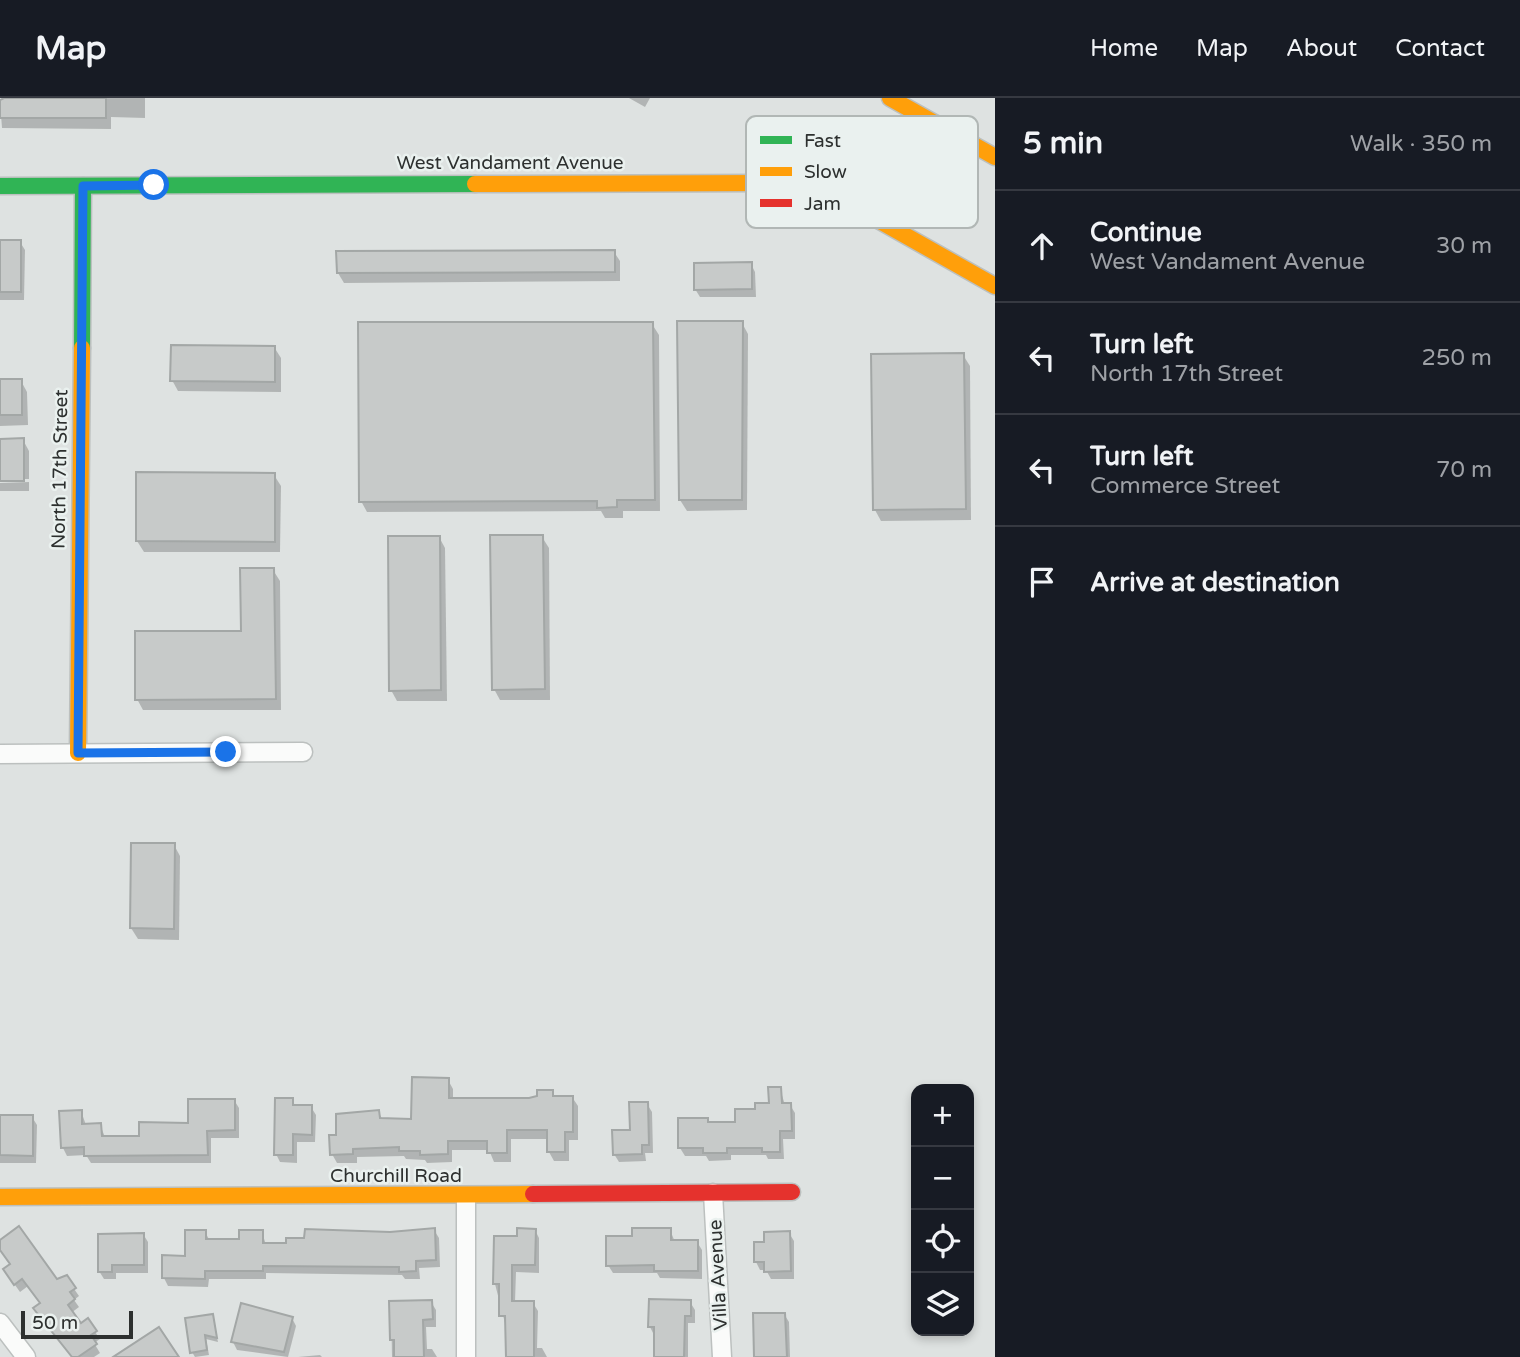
<!DOCTYPE html>
<html lang="en">
<head>
<meta charset="utf-8">
<style>
	body { margin:0; font-family:"Varela Round",sans-serif; background:#242831; color:#f1f3f6 }
	.controls { position:absolute; right:21px; bottom:21px; display:grid; overflow:hidden; border-radius:14px; box-shadow:0 4px 10px #0003 }
	.controls button { width:63px; height:63px; display:grid; place-items:center; padding:0; border:0; border-bottom:2px solid #363941; background:#171b24; color:#f1f3f6; font:35px sans-serif }
	.scale { position:absolute; left:21px; bottom:18px; width:112px; box-sizing:border-box; padding-left:7px; border:4px solid #2d302f; border-top:0; font-size:19px; line-height:24px; white-space:nowrap; color:#2d302f; -webkit-text-stroke:5px #eaf1ef; paint-order:stroke }
	.stop { position:absolute; width:21px; height:21px; margin:-16px; border:5px solid #1a73e8; border-radius:50%; background:#fff }
	.stop.end { background:#1a73e8; border-color:#fff; box-shadow:0 2px 7px #0008 }
	.list { margin:0; padding:0; list-style:none }
	h2 { display:flex; justify-content:space-between; align-items:center; height:91px; margin:0; padding:0 28px; font-size:30px }
	h2 small { font-size:23px; font-weight:400; color:#9ea1a6 }
	.list li { display:grid; grid-template-columns:46px 1fr auto; gap:21px; align-items:center; box-sizing:border-box; height:112px; padding:0 28px; border-top:2px solid #363941 }
	.list b { display:block; font-size:26px; white-space:nowrap }
	.list p { margin:0; font-size:23px; white-space:nowrap; color:#9ea1a6 }
	.list em { font-size:23px; font-style:normal; color:#9ea1a6 }
	.icon { flex:none; width:38px; height:38px; fill:none; stroke:currentColor; stroke-width:2; stroke-linecap:round; stroke-linejoin:round }
	.map { position:relative; flex:none; width:995px; height:1259px; overflow:hidden }
	header { display:flex; align-items:center; gap:42px; box-sizing:border-box; height:98px; padding:0 35px; background:#171b24; border-bottom:2px solid #363941 }
	header strong { font-size:33px }
	nav { display:flex; gap:38px; margin-inline-start:auto; font-size:24px }
	main { display:flex }
	aside { flex:1; background:#171b24 }
	.map>svg:first-child { display:block }
</style>
</head>
<body>
<header>
<strong>Map</strong>
<nav><a>Home</a><a>Map</a><a>About</a><a>Contact</a></nav>
</header>
<main>
<div class="map">
<svg width="995" height="1259" viewBox="0 0 995 1259">
	<rect width="100%" height="100%" fill="#dee2e1"/>
	<!-- shadow -->
	<g fill="#0003">
		<polygon points="6,0 145,0 145,20 111,19 111,31 2,30 0,4"/>
		<polygon points="629,0 650,0 645,9"/>
		<polygon points="0,144 20,144 25,152 24,202 0,202"/>
		<polygon points="614,154 620,163 620,183 344,185 338,175"/>
		<polygon points="751,166 755,174 756,199 700,199 695,191"/>
		<polygon points="742,225 748,236 747,412 687,413 680,402"/>
		<polygon points="652,226 659,237 660,413 623,413 623,420 605,420 601,413 367,414 361,403"/>
		<polygon points="274,249 281,260 281,294 178,293 172,282"/>
		<polygon points="963,257 970,268 971,422 881,423 875,412"/>
		<polygon points="0,283 21,283 27,294 28,327 0,328"/>
		<polygon points="0,342 23,342 29,353 29,381 0,381"/>
		<polygon points="274,377 281,388 280,454 144,454 137,443"/>
		<polygon points="29,384 29,393 0,393 0,385"/>
		<polygon points="439,439 445,450 447,603 397,603 391,592"/>
		<polygon points="542,439 549,450 550,602 500,602 494,591"/>
		<polygon points="273,472 280,483 281,612 143,612 137,601 242,534"/>
		<polygon points="133,746 174,747 180,758 179,842 138,841 131,830"/>
		<polygon points="448,982 453,991 453,1001 530,1001 552,994 555,999 572,999 578,1008 578,1042 569,1042 569,1063 554,1063 549,1054 549,1041 511,1041 511,1064 494,1064 489,1052 452,1052 452,1064 427,1065 425,1062 406,1061 404,1058 357,1059 357,1065 337,1065 332,1056 338,1039 378,1014 383,1022 413,1023"/>
		<polygon points="780,991 785,1007 790,1007 795,1015 795,1041 783,1041 784,1061 768,1061 766,1057 731,1057 731,1062 709,1063 706,1058 685,1058 680,1050 707,1021 710,1026 737,1026 770,1006"/>
		<polygon points="234,1002 239,1010 239,1040 211,1040 211,1065 91,1065 86,1057 67,1058 63,1050 81,1013 86,1027 100,1027 105,1039 141,1039 190,1027"/>
		<polygon points="292,1002 296,1009 311,1009 316,1017 315,1044 297,1044 297,1065 280,1064 276,1056"/>
		<polygon points="647,1006 652,1014 653,1055 645,1055 646,1063 619,1064 614,1056"/>
		<polygon points="0,1018 32,1019 37,1027 36,1065 0,1065"/>
		<polygon points="434,1132 439,1140 440,1169 419,1170 420,1181 405,1181 402,1177 266,1175 266,1181 209,1181 208,1189 168,1188 164,1180 186,1159 205,1134 210,1143 240,1143 262,1134 266,1147"/>
		<polygon points="535,1132 539,1140 539,1175 516,1174 515,1204 533,1205 538,1213 537,1250 542,1250 547,1259 507,1259 505,1225 495,1186 519,1140"/>
		<polygon points="670,1132 675,1144 697,1144 702,1152 702,1181 660,1180 657,1175 613,1175 608,1167 634,1140"/>
		<polygon points="789,1135 794,1143 794,1181 771,1181 766,1172 760,1172 756,1164 766,1146"/>
		<polygon points="143,1136 148,1144 148,1175 116,1175 116,1181 104,1181 99,1173"/>
		<polygon points="0,1144 56,1184 65,1178 79,1198 74,1202 79,1209 71,1215 81,1228 95,1234 100,1241 94,1245 100,1255 94,1259 73,1259 40,1218 42,1206 28,1188 20,1194 10,1180 12,1167 0,1150"/>
		<polygon points="431,1204 436,1212 436,1229 426,1229 427,1251 432,1251 437,1259 392,1259 391,1205"/>
		<polygon points="690,1204 695,1212 695,1225 688,1225 688,1259 656,1259 654,1237 650,1229"/>
		<polygon points="784,1216 789,1224 790,1259 756,1259"/>
		<polygon points="212,1218 218,1244 206,1241 209,1257 195,1259 192,1254"/>
		<polygon points="292,1220 296,1228 288,1259 237,1252 233,1244"/>
		<polygon points="320,1257 322,1259 298,1259"/>
	</g>
	<!-- building -->
	<g fill="#c7cac9" stroke="#a3a7a6" stroke-width="2">
		<polygon points="4,0 106,0 106,20 0,20 0,2"/>
		<rect x="0" y="142" width="21" height="52"/>
		<polygon points="615,152 615,174 337,175 336,153"/>
		<polygon points="752,164 752,191 694,192 694,165"/>
		<polygon points="677,223 743,223 742,402 679,402"/>
		<polygon points="358,224 653,224 655,402 617,402 617,409 597,410 597,403 359,404"/>
		<polygon points="171,247 275,248 275,284 170,283"/>
		<polygon points="964,255 966,411 873,412 871,256"/>
		<rect x="0" y="281" width="22" height="36"/>
		<polygon points="24,340 24,383 0,383 0,341"/>
		<polygon points="136,374 275,375 275,444 136,443"/>
		<polygon points="490,437 543,437 545,591 492,592"/>
		<polygon points="388,438 440,438 441,592 389,593"/>
		<polygon points="240,470 274,470 276,601 135,602 135,533 241,533"/>
		<polygon points="131,745 175,745 174,831 130,830"/>
		<polygon points="412,979 449,980 449,1000 529,1000 537,998 537,992 553,992 553,998 573,998 573,1034 565,1034 565,1054 547,1054 547,1032 507,1032 507,1055 487,1055 487,1043 448,1043 448,1056 420,1057 420,1053 399,1053 399,1049 353,1051 353,1056 330,1057 329,1037 336,1037 336,1016 379,1012 380,1020 411,1021"/>
		<polygon points="768,989 781,989 782,1005 791,1005 792,1033 780,1033 780,1054 762,1054 762,1050 727,1050 727,1055 703,1055 703,1050 678,1050 678,1020 708,1020 708,1024 735,1024 735,1011 755,1011 755,1005 769,1005"/>
		<polygon points="275,1000 293,1000 293,1007 312,1007 312,1037 293,1036 293,1057 274,1057"/>
		<polygon points="188,1001 235,1001 235,1032 207,1033 208,1057 84,1058 84,1049 61,1050 59,1013 82,1012 82,1026 101,1025 102,1038 139,1038 139,1024 188,1025"/>
		<polygon points="629,1004 648,1004 649,1047 642,1047 642,1056 613,1057 612,1032 630,1032"/>
		<polygon points="0,1017 33,1017 33,1058 0,1057"/>
		<polygon points="19,1128 57,1181 67,1177 76,1190 70,1194 75,1201 68,1207 81,1225 88,1220 97,1233 91,1237 97,1246 78,1259 72,1259 33,1210 40,1205 22,1181 14,1187 3,1171 10,1166 0,1152 0,1142"/>
		<polygon points="435,1130 436,1162 416,1163 416,1173 399,1174 399,1169 263,1168 263,1173 205,1173 205,1181 162,1180 162,1157 185,1158 185,1132 206,1132 206,1141 239,1141 239,1132 263,1132 263,1145 286,1145 286,1140 304,1140 305,1131 390,1134"/>
		<polygon points="517,1130 536,1131 535,1167 512,1167 512,1203 534,1203 534,1259 506,1259 505,1218 499,1218 499,1186 493,1186 494,1138 517,1138"/>
		<polygon points="632,1130 671,1130 671,1142 698,1142 698,1173 654,1173 654,1167 606,1168 606,1138 632,1138"/>
		<polygon points="790,1133 791,1173 764,1174 764,1164 754,1164 754,1144 764,1144 764,1134"/>
		<polygon points="144,1135 144,1167 112,1167 112,1174 98,1174 98,1136"/>
		<polygon points="649,1201 691,1202 691,1218 685,1218 684,1259 654,1259 654,1229 648,1229"/>
		<polygon points="432,1202 433,1221 423,1222 424,1259 394,1259 394,1242 390,1242 389,1203"/>
		<polygon points="241,1205 293,1219 284,1254 231,1244"/>
		<polygon points="753,1215 785,1215 787,1259 754,1259"/>
		<polygon points="213,1216 217,1240 205,1237 207,1252 190,1255 185,1220"/>
		<polygon points="159,1229 179,1259 113,1259"/>
	</g>
	<g fill="none" stroke-linecap="round" stroke-linejoin="round">
		<!-- street casing -->
		<g stroke="#bcc0bf" stroke-width="21">
			<g id="street">
				<polyline points="0,656 303,654"/>
				<polyline points="713,1095 722,1259"/>
				<polyline points="466,1098 466,1259"/>
				<polyline points="0,1225 26,1259"/>
			</g>
		</g>
		<!-- fast casing -->
		<g stroke="#bcc0bf" stroke-width="19">
			<g id="fast">
				<polyline points="0,88 475,86"/>
				<polyline points="82,250 83,88"/>
			</g>
		</g>
		<!-- slow casing -->
		<g stroke="#bcc0bf" stroke-width="19">
			<g id="slow">
				<polyline points="890,0 995,59"/>
				<polyline points="475,86 789,85 839,100 995,188"/>
				<polyline points="78,655 82,250"/>
				<polyline points="0,1099 533,1096"/>
			</g>
		</g>
		<!-- jam casing -->
		<g stroke="#bcc0bf" stroke-width="19">
			<polyline id="jam" points="533,1096 792,1094"/>
		</g>
		<!-- street -->
		<use href="#street" stroke="#fafbfa" stroke-width="18"/>
		<!-- fast -->
		<use href="#fast" stroke="#30b455" stroke-width="16"/>
		<!-- slow -->
		<use href="#slow" stroke="#ff9f0a" stroke-width="16"/>
		<!-- jam -->
		<use href="#jam" stroke="#e5322d" stroke-width="16"/>
	</g>
	<g fill="none" stroke-linecap="round" stroke-linejoin="round">
		<!-- route -->
		<polyline stroke="#1a73e8" stroke-width="9" points="154,87 83,88 78,655 226,654"/>
	</g>
	<g text-anchor="middle" stroke-width="5" stroke-linejoin="round" paint-order="stroke">
		<!-- street labels -->
		<g font-size="19" fill="#2d302f" stroke="#eaf1ef">
			<text x="510" y="71">West Vandament Avenue</text>
			<text transform="translate(59 371) rotate(-89)" y="7">North 17th Street</text>
			<text x="396" y="1084">Churchill Road</text>
			<text transform="translate(717 1177) rotate(-93)" y="7">Villa Avenue</text>
		</g>
	</g>
	<!-- legend -->
	<rect x="746" y="18" width="232" height="112" rx="10" fill="#eaf1ef" stroke="#b1b7b5" stroke-width="2"/>
	<rect x="760" y="38" width="32" height="8" fill="#30b455"/>
	<rect x="760" y="69" width="32" height="9" fill="#ff9f0a"/>
	<rect x="760" y="101" width="32" height="8" fill="#e5322d"/>
	<g font-size="19" fill="#2d302f">
		<text x="804" y="49">Fast</text>
		<text x="804" y="80">Slow</text>
		<text x="804" y="112">Jam</text>
	</g>
</svg>
<div class="controls">
<button>+</button>
<button>−</button>
<button><svg class="icon" aria-label="locate" viewBox="0 0 24 24"><circle cx="12" cy="12" r="6"/><path d="M12 2v4M12 18v4M2 12h4M18 12h4"/></svg></button>
<button><svg class="icon" aria-label="layers" viewBox="0 0 24 24"><path d="M12 4l9 5-9 5-9-5zM3 14l9 5 9-5"/></svg></button>
</div>
<div class="scale">50 m</div>
<div class="stop" style="left:154px;top:87px"></div>
<div class="stop end" style="left:226px;top:654px"></div>
</div>
<aside>
<h2>5 min<small>Walk · 350 m</small></h2>
<ul class="list">
<li><svg class="icon" aria-label="ahead" viewBox="0 0 24 24"><path d="M12 20V5M6 11l6-6 6 6"/></svg><div><b>Continue</b><p>West Vandament Avenue</p></div><em>30 m</em></li>
<li><svg class="icon" aria-label="left" viewBox="0 0 24 24"><path d="M17 20v-9H6M10 6l-5 5 5 5"/></svg><div><b>Turn left</b><p>North 17th Street</p></div><em>250 m</em></li>
<li><svg class="icon" aria-label="left" viewBox="0 0 24 24"><path d="M17 20v-9H6M10 6l-5 5 5 5"/></svg><div><b>Turn left</b><p>Commerce Street</p></div><em>70 m</em></li>
<li><svg class="icon" aria-label="arrive" viewBox="0 0 24 24"><path d="M6 21V4h12l-3 4 3 4H6"/></svg><div><b>Arrive at destination</b></div></li>
</ul>
</aside>
</main>
</body>
</html>
